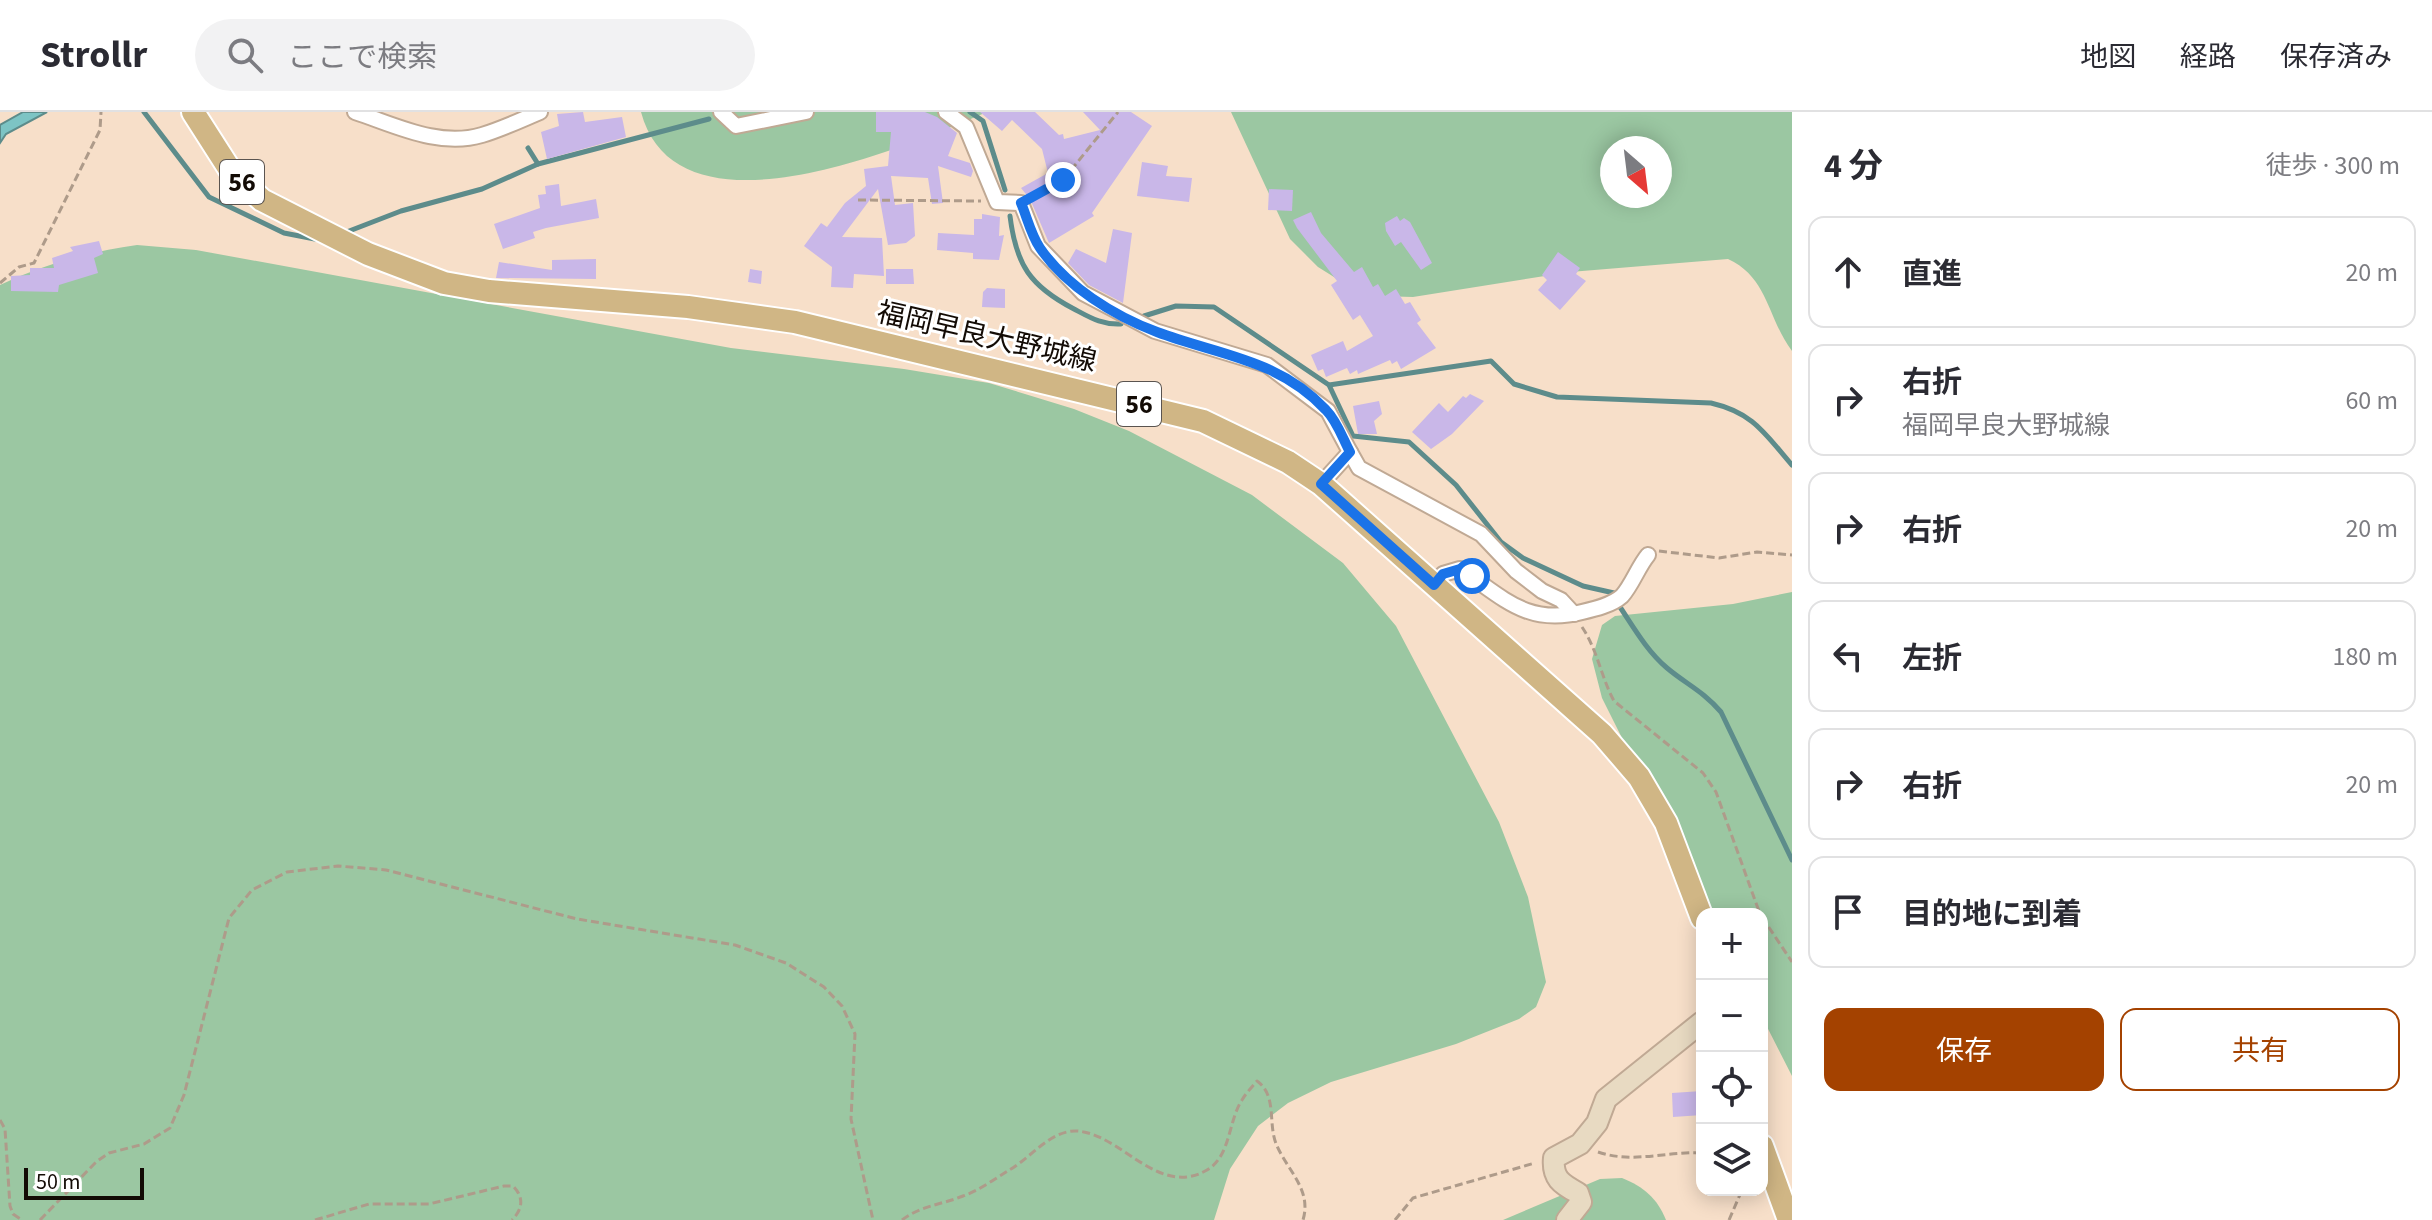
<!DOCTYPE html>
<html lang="ja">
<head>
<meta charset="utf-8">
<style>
	body { margin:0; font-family:"Source Sans 3","Noto Sans JP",sans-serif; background:#f2f2f3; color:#2b2b33 }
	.controls { position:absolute; right:24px; bottom:24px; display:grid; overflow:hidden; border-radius:16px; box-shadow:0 4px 20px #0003 }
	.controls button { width:72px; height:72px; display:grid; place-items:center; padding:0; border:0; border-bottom:2px solid #e1e1e2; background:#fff; color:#2b2b33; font:40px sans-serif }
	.compass { position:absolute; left:1600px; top:24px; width:72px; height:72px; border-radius:50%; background:#fff; box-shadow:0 4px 20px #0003; rotate:152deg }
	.scale { position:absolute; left:24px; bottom:20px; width:120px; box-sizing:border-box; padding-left:8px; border:4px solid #130b05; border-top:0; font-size:22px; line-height:28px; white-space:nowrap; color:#130b05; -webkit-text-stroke:6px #fff; paint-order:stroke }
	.stop { position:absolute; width:24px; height:24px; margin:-18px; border:6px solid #1a73e8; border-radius:50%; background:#fff }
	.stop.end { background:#1a73e8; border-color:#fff; box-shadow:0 2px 8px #0008 }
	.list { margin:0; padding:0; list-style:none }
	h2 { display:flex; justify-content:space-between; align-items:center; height:104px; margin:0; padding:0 32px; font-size:34px }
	h2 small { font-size:26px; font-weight:400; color:#7c7c81 }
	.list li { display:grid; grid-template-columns:52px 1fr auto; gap:24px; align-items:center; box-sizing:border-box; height:112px; margin:0 16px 16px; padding:0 16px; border:2px solid #e1e1e2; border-radius:16px }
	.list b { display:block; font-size:30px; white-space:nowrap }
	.list p { margin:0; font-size:26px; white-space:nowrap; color:#7c7c81 }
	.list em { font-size:26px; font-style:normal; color:#7c7c81 }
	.actions { display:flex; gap:16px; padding:24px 32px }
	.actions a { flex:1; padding:18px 0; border:2px solid #a44200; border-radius:16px; text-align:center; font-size:28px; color:#a44200 }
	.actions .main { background:#a44200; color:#fff }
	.icon { flex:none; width:44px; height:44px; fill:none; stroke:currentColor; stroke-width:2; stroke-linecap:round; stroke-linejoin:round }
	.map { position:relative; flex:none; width:1792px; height:1108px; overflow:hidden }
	header { display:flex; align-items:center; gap:48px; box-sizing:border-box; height:112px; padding:0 40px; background:#fff; border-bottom:2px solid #e1e1e2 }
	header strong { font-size:38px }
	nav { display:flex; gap:44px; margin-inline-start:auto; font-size:28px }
	.search { width:560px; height:72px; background:#f2f2f3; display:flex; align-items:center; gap:20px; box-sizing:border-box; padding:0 28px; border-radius:44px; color:#7c7c81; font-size:30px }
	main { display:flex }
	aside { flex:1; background:#fff }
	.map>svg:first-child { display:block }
</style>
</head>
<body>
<header>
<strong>Strollr</strong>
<div class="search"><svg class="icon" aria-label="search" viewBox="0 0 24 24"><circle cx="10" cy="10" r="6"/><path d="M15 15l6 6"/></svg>ここで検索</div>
<nav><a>地図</a><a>経路</a><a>保存済み</a></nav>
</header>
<main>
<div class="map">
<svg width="1792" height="1108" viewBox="0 0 1792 1108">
	<rect width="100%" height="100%" fill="#f7dfc9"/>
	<!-- green -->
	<g fill="#9bc7a2" fill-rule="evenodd">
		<path d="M 641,0 L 987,0 C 905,35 677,134 641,0 Z"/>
		<path d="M 1231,0 L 1792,0 L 1792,239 C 1767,206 1769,166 1728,147 L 1570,160 L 1413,185 L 1379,184 L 1350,175 L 1318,155 L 1290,127 ZM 1612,36 L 1660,36 L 1660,84 L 1612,84 Z"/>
		<path d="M 137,133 L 196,138 L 731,236 L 904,257 L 989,271 L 1074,297 L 1129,319 L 1252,383 L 1343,451 L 1396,514 L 1499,710 L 1528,785 L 1546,870 L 1536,895 L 1519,907 L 1456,932 L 1331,970 L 1288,991 L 1258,1014 L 1230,1057 L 1214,1108 L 0,1108 L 0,173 C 45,152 88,140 137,133 Z"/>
		<polygon points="1792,480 1792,964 1762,905 1762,802 1710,802 1602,586 1592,547 1602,513 1615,504 1733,492"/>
		<path d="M 1622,1066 C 1644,1075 1657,1086 1666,1108 L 1503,1108 L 1600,1067 Z"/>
	</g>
	<!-- water -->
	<polygon fill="#7dc4c4" stroke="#5d8c8b" stroke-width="2" points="23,0 47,0 6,22 0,31 0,13"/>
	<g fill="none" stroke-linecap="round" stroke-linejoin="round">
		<!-- stream -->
		<g stroke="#5d8c8b" stroke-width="5">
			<polyline points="144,0 209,85 284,121 320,128"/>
			<polyline points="970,0 983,9 1005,78"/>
			<polyline points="528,36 538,52"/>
			<path d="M 1010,104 C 1016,153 1030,174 1074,197 C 1091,206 1102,213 1121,212"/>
			<polyline points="344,121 401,99 482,77 538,52 709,7"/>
			<polyline points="1144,204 1176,194 1214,195 1329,273 1353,324 1409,330 1456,373 1501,430 1523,446 1583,474 1614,481"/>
			<path d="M 1329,273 L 1491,249 L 1514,272 L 1557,285 L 1711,291 C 1754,301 1765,322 1792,353"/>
			<path d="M 1620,495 C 1634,516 1647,539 1667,556 C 1686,572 1703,579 1721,600 L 1792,748"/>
		</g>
	</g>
	<!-- building -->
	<g fill="#c9b7e8">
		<polygon points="583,0 585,10 622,5 626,25 547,47 541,20 559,14 557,2"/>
		<polygon points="876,0 925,0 937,5 957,21 948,44 970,51 973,59 971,65 938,54 943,91 932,92 928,66 891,64 895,93 913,91 915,124 906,131 888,133 878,77 842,125 882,126 884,164 854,162 853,176 831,175 832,155 804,134 821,111 827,115 845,91 866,74 864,57 888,54 891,20 876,20"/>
		<polygon points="980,0 1035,0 1059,23 1063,22 1064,27 1100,18 1083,0 1131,0 1152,14 1092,101 1094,104 1049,131 1030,87 1021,76 1048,61 1042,37 1012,8 1002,19"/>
		<polygon points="1142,50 1168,54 1166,64 1192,66 1189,90 1137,84"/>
		<polygon points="559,72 561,94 596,87 599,106 546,116 533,120 535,126 503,137 494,112 540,96 538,83 546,82 545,74"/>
		<polygon points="1269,77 1293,78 1292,99 1268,98"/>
		<polygon points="1311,100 1321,121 1354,160 1362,155 1373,175 1378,172 1385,184 1396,177 1405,192 1410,190 1421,208 1417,211 1436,236 1401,257 1397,249 1392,252 1390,248 1358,262 1357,258 1350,262 1347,256 1326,265 1323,257 1318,259 1311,243 1343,229 1347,239 1373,224 1360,203 1353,208 1331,173 1337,169 1297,116 1293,108"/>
		<polygon points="982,102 1000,105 999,124 1004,123 999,148 973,147 973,141 937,138 938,121 974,123 974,107 982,107"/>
		<polygon points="1397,104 1400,109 1404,106 1410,110 1432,151 1421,158 1401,130 1395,134 1386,119 1385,111"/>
		<polygon points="1113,117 1132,121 1123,191 1089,173 1068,151 1076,137 1106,151"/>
		<polygon points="99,129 103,142 94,146 98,161 59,173 58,180 11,179 11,164 30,163 30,156 54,156 52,146 73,139 70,135"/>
		<polygon points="1558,140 1580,156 1576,162 1586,169 1560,198 1538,178 1547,168 1542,163"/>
		<polygon points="596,147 596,167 496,166 499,150 552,158 552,148"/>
		<polygon points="750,157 762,159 761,172 748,170"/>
		<polygon points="886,157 913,157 914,172 886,172"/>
		<polygon points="987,176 1005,177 1005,196 982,195 983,180"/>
		<polygon points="1470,282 1484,289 1452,322 1431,337 1412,320 1439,291 1448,300 1463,284 1466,286"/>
		<polygon points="1379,289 1382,302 1374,309 1377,322 1358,322 1353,294"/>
		<polygon points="1702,979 1702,1003 1673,1005 1672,981"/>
	</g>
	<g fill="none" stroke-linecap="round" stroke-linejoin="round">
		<!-- minor casing -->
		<g stroke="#c0a994" stroke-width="18">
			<g id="minor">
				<path d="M 355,0 C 395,13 439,36 482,23 C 502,17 521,8 540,0"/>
				<polyline points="721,0 736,14 806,0"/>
				<polyline points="946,0 966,15 997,90 1021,91 1038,134 1083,181 1155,219 1267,253 1328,299 1350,340 1321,372"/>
				<polyline points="1350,340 1359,356 1481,422 1516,459 1542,479 1561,488 1574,502"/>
				<path d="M 1434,473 L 1443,462 L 1460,457 C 1503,485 1526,514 1582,500 C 1595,497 1612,493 1622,484 C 1632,473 1638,455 1648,443"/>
			</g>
		</g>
		<!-- secondary casing -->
		<g stroke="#c0a994" stroke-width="24">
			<path id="secondary" d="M 1567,1108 L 1581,1090 L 1578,1081 C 1561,1072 1552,1066 1554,1046 L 1580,1032 L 1597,1011 L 1606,987 L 1702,910"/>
		</g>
		<!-- primary casing -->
		<g stroke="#fff" stroke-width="26">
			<g id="primary">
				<polyline points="193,0 232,61 262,88 368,142 444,171 489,179 688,195 795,210 1203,309 1288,350 1321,372 1602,622 1639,665 1666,711 1702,806"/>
				<polyline points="1762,1034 1789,1108"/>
			</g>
		</g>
		<!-- path -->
		<g stroke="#ae9b8a" stroke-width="3" stroke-dasharray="8 4" stroke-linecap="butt">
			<polyline points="1032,85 1063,68 1118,0"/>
			<polyline points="858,88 981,89"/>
			<polyline points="0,171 19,155 34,151 100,18 101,0"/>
			<polyline points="1659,439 1719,446 1757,440 1792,443"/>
			<path d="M 1582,515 C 1598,539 1601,565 1614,589 L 1703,661 L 1716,680 L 1760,802"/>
			<polyline points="1762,805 1792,850"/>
			<polyline points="0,1008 5,1017 10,1094 13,1102 22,1108"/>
			<path d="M 1598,1040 C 1633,1052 1667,1039 1702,1041"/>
			<polyline points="40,1108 96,1050 109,1041 144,1032 170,1016 184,983 229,806 252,778 287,760 338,754 386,758 577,807 735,833 786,851 824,875 842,894 855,922 851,1007 873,1108"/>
			<path d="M 315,1108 L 369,1092 L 429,1092 L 504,1074 L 513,1074 C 524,1085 523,1097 512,1108"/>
			<path d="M 902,1108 C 922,1093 941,1093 963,1084 C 980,1078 996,1066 1011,1057 C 1034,1043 1055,1013 1084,1020 C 1125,1028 1161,1085 1207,1058 C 1231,1044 1228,1009 1242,988 C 1246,981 1252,975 1257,969 C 1278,984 1267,1012 1277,1034 C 1288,1059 1312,1078 1303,1108"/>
			<polyline points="1395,1108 1413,1086 1535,1051"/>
			<polyline points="1729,1108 1742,1078"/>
		</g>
		<!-- minor -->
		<use href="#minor" stroke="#fff" stroke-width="14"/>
		<!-- secondary -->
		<use href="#secondary" stroke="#e8dac2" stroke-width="20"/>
		<!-- primary -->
		<use href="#primary" stroke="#d0b685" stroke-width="22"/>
	</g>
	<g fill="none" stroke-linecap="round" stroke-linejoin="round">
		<!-- route -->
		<path stroke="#1a73e8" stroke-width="10" d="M 1063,68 L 1021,91 C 1027,105 1031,123 1040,136 C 1066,174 1114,204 1157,220 C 1218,243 1279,247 1326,298 C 1337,309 1343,327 1350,340 L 1321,372 L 1434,473 L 1443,462 L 1460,457 L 1472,464"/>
	</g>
	<g text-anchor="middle" stroke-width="6" stroke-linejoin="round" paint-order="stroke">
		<!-- shield labels -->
		<g fill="#fff" stroke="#5a5450" stroke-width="2">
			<rect x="220" y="48" width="44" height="44" rx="6"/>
			<rect x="1117" y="270" width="44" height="44" rx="6"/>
		</g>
		<g font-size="26" font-weight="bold" fill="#130b05">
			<text x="242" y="79">56</text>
			<text x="1139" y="301">56</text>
		</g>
		<!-- street labels -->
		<g font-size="28" fill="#130b05" stroke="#fff">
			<text transform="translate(987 224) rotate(13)" y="10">福岡早良大野城線</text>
		</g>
	</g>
</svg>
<div class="controls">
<button>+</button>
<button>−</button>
<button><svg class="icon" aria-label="locate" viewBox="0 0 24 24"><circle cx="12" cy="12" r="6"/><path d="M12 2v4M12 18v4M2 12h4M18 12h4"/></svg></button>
<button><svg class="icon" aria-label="layers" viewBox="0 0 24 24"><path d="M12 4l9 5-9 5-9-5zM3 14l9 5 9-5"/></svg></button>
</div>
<svg class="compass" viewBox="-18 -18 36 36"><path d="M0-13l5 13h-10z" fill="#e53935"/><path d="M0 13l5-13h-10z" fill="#7c7c81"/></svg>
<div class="scale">50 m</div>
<div class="stop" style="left:1472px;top:464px"></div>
<div class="stop end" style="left:1063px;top:68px"></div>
</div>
<aside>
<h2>4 分<small>徒歩 · 300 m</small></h2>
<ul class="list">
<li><svg class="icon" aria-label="ahead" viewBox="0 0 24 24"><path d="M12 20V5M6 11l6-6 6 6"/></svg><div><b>直進</b></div><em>20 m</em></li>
<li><svg class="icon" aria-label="right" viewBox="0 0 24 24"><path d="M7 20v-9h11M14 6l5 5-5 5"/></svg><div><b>右折</b><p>福岡早良大野城線</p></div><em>60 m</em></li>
<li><svg class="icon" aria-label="right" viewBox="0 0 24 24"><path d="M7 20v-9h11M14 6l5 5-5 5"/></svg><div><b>右折</b></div><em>20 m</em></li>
<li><svg class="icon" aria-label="left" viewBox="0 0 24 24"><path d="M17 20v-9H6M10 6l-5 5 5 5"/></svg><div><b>左折</b></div><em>180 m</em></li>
<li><svg class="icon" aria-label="right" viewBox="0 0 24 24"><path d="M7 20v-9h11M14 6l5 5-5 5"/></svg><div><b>右折</b></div><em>20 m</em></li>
<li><svg class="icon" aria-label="arrive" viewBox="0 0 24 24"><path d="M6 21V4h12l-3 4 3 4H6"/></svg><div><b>目的地に到着</b></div></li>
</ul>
<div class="actions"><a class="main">保存</a><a>共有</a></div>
</aside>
</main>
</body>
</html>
